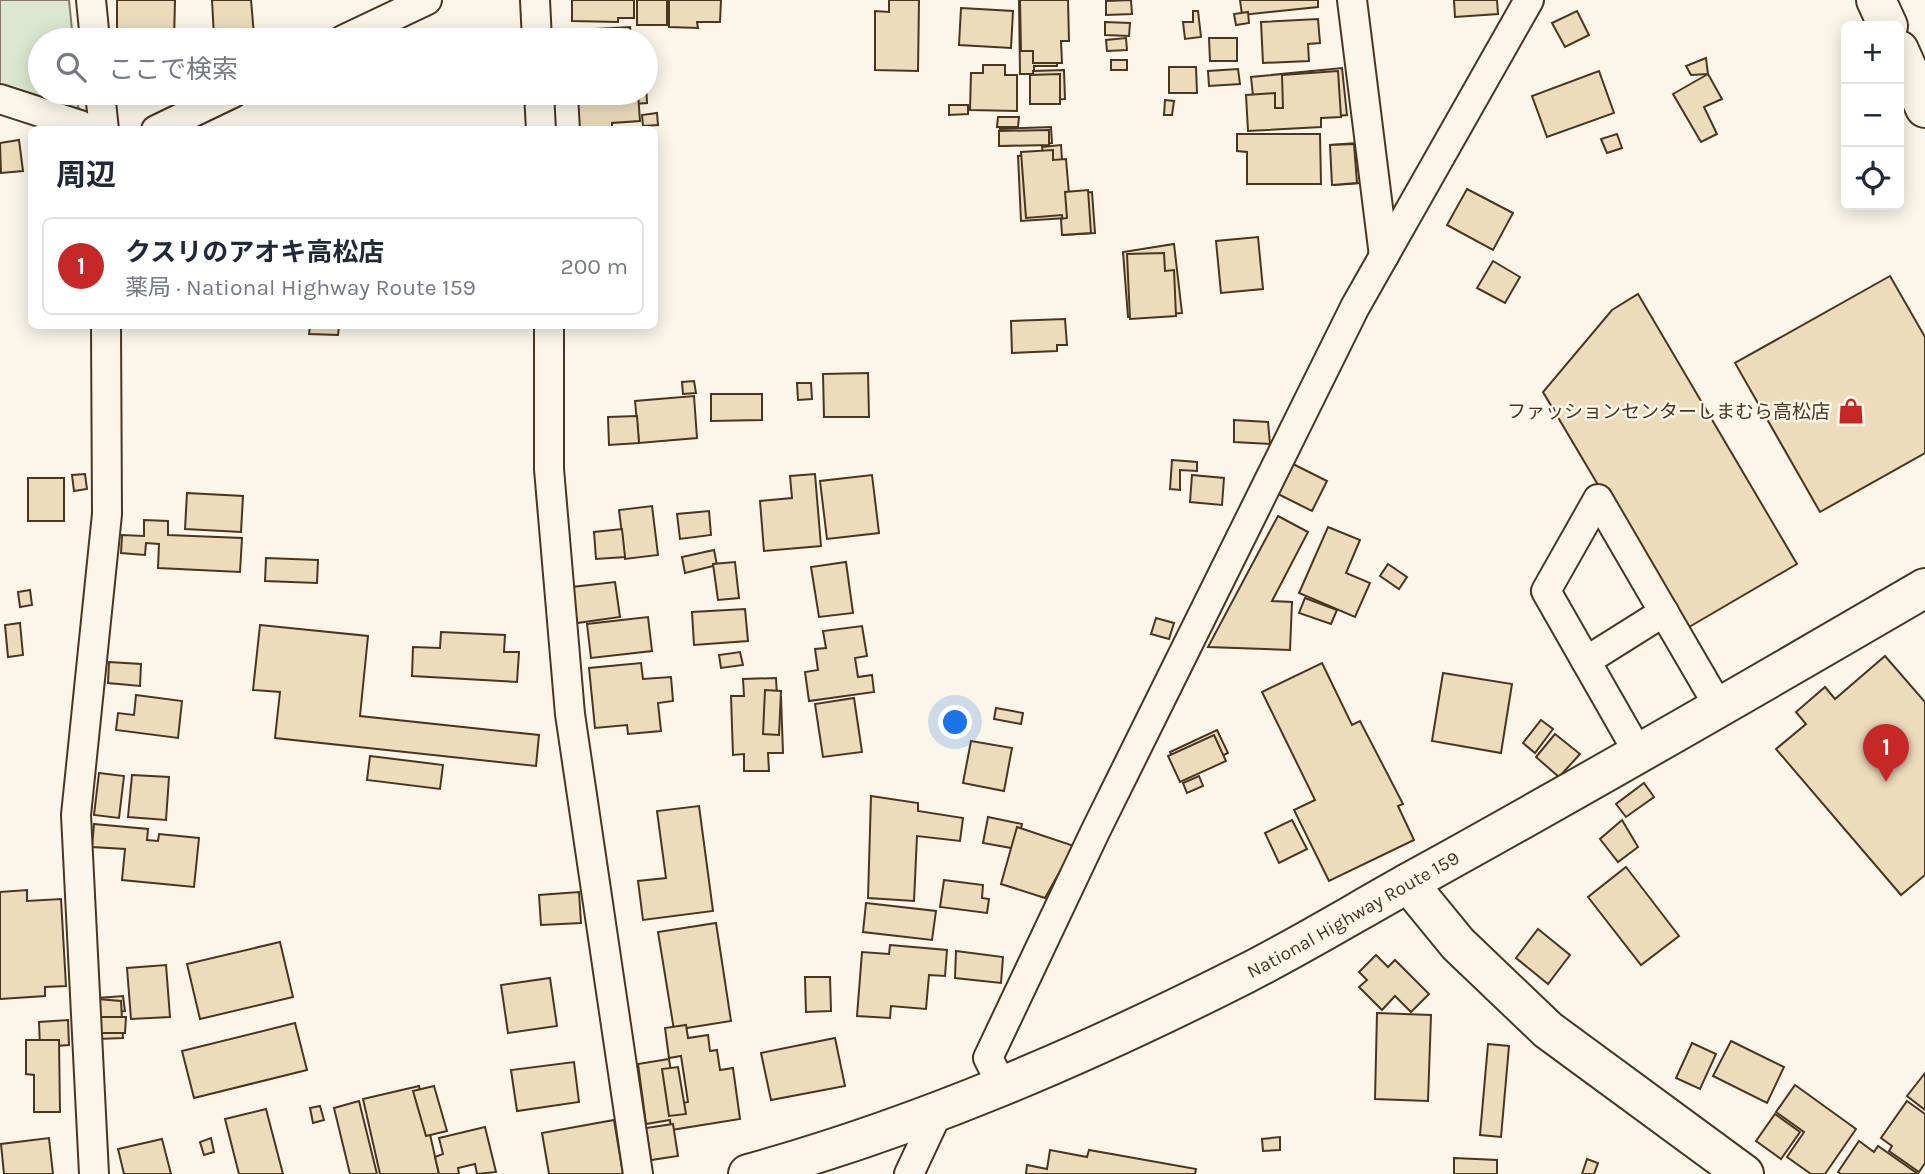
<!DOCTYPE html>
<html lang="ja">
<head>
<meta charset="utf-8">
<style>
	body { margin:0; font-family:Karla,"Noto Sans JP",sans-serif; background:#f2f2f3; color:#1f2937 }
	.controls { position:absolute; right:21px; top:21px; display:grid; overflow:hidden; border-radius:10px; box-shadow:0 4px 18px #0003 }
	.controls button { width:63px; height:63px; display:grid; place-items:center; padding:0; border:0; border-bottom:2px solid #e0e1e3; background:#fff; color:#1f2937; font:35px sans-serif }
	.you { position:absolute; left:956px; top:723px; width:24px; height:24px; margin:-18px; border:5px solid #fff; border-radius:50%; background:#1a73e8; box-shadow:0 0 0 10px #1a73e833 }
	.badge { display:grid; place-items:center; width:46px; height:46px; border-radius:50%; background:#c62828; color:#fff; font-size:23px; font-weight:700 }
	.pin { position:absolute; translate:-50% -58px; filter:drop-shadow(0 2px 4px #0008) }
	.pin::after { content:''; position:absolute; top:37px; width:24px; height:21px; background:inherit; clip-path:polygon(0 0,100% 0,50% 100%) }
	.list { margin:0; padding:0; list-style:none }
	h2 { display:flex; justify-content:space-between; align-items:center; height:91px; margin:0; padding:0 28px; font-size:30px }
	h2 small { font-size:23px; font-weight:400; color:#747a83 }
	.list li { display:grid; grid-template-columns:46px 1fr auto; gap:21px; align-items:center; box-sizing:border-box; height:98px; margin:0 14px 14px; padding:0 14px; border:2px solid #e0e1e3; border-radius:10px }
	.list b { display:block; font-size:26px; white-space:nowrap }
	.list p { margin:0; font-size:23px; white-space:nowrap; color:#747a83 }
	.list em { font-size:23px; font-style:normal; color:#747a83 }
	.icon { flex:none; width:38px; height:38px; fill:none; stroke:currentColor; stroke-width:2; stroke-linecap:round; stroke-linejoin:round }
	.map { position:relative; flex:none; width:1925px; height:1174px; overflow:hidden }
	.search { position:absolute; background:#fff; box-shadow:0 4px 18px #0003; left:28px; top:28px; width:630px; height:77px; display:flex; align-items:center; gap:18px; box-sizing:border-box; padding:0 24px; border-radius:38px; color:#747a83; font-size:26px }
	.panel { position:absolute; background:#fff; box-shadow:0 4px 18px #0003; left:28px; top:126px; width:630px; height:203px; border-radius:10px }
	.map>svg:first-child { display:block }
</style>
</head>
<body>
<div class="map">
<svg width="1925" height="1174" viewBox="0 0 1925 1174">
	<rect width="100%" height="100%" fill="#fbf6e9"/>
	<!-- green -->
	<polygon fill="#dce7d0" stroke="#887966" stroke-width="2" points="0,0 69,0 73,40 40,40 40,93 77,93 80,125 0,109"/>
	<!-- building -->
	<g fill="#ecdcbc" stroke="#4a3520" stroke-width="2">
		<polygon points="117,0 175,0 174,40 117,40"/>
		<polygon points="212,0 251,0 254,35 214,37"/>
		<polygon points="572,0 634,0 634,18 618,18 618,22 572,21"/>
		<rect x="637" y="0" width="30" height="25"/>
		<polygon points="669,0 721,0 720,22 697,22 698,28 669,27"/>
		<polygon points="889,0 919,0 918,71 875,70 875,11 889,12"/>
		<polygon points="1019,0 1039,0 1039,6 1061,6 1061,27 1057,27 1057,66 1034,66 1034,74 1020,74"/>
		<polygon points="1020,0 1068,0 1069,41 1061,41 1062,63 1033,63 1033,51 1021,51"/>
		<polygon points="1131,0 1132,14 1106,15 1106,1"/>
		<polygon points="1240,0 1318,0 1318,7 1242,15"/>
		<polygon points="1454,0 1497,0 1498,14 1455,17"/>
		<polygon points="961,8 1013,11 1011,48 959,45"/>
		<polygon points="1193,11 1198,11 1201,37 1185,39 1183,22 1193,22"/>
		<polygon points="1577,11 1589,35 1565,47 1552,23"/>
		<polygon points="1248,12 1249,23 1236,25 1234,14"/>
		<polygon points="1318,19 1320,43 1308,44 1309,61 1263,63 1261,22"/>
		<polygon points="1105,22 1130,23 1129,36 1105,35"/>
		<polygon points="630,27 631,40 579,40 578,30"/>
		<polygon points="627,34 628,40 576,40 576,37"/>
		<polygon points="1126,38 1127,50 1107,51 1106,40"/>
		<polygon points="1209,38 1237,38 1237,61 1210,61"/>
		<polygon points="1706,58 1708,74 1691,75 1686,66"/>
		<rect x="1111" y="60" width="16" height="10"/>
		<polygon points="983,65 1005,65 1005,75 1017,75 1017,111 970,110 971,73 983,73"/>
		<polygon points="1169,67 1196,67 1197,93 1169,93"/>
		<polygon points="1342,68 1347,115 1256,124 1251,77"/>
		<polygon points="1238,69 1240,84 1209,86 1208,71"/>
		<polygon points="1064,70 1065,99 1034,100 1033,71"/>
		<polygon points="1338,71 1341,117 1321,118 1321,127 1248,131 1246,95 1275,93 1275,108 1283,108 1282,75"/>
		<polygon points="1599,71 1614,113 1547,137 1532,96"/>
		<polygon points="1060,74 1060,104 1030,104 1030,75"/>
		<polygon points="1708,74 1722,99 1704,107 1717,134 1701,142 1673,94"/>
		<polygon points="646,82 647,103 619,105 620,118 586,121 583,93 646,93"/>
		<polygon points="592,93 638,93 640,121 612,123 612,128 580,130 578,95"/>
		<polygon points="1165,100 1174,101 1172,115 1164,115"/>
		<polygon points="949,105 968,105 968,114 949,115"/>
		<polygon points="657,113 658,125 643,126 642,115"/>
		<polygon points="998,117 1019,117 1018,127 997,127"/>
		<polygon points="1051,127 1052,143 1001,146 1000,129"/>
		<polygon points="1049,130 1049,145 999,146 999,131"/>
		<polygon points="1237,134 1320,134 1321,184 1247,184 1247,152 1237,151"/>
		<polygon points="1617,134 1622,148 1607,153 1601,139"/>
		<polygon points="19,140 23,171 1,173 0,143"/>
		<polygon points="1356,143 1360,183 1335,185 1331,145"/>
		<polygon points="1354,144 1357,183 1332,185 1330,145"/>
		<polygon points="1061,145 1066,218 1021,221 1018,156 1043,154 1042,147"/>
		<polygon points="1053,150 1053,160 1066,159 1069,194 1092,192 1095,233 1064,235 1062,215 1026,218 1021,152"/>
		<polygon points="1467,189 1513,213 1493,250 1447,225"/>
		<polygon points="1088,190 1091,233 1062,235 1061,219 1067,218 1065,192"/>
		<polygon points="1258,237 1263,289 1221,293 1216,241"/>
		<polygon points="1174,244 1182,313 1128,317 1123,252"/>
		<polygon points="1164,253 1165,271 1174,270 1176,316 1130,319 1127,254"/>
		<polygon points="1493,261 1520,277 1505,303 1477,288"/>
		<polygon points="1890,276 1925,337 1925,453 1820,512 1735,363"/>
		<polygon points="1638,294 1797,564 1684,630 1543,392 1612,310"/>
		<polygon points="1065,319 1067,345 1057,345 1057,351 1012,353 1011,321"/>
		<polygon points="310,326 339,326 338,335 309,334"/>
		<polygon points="868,373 869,417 824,417 823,374"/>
		<polygon points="694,381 696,393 683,394 682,382"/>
		<polygon points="797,383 811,383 812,399 798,400"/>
		<polygon points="711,394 762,394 762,420 711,421"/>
		<polygon points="694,396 697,438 639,443 635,401"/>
		<polygon points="637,416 639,443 609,445 608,417"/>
		<polygon points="1234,420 1268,422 1270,444 1234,442"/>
		<polygon points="1172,460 1197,462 1197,471 1180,470 1180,490 1170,489"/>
		<polygon points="1293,464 1327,481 1312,511 1278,494"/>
		<polygon points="85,474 87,489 74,491 72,475"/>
		<polygon points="815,474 821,546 764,551 760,501 792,498 790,476"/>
		<polygon points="872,475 879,533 827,539 820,481"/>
		<polygon points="1192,475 1224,478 1222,505 1190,502"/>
		<rect x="28" y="478" width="36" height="43"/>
		<polygon points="187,493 243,496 241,532 185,529"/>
		<polygon points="652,506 658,555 625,559 619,510"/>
		<polygon points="709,511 711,535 680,539 677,514"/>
		<polygon points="1278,516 1308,532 1272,601 1292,602 1290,650 1208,647"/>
		<polygon points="144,520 168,521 168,535 242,538 240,572 158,568 159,544 146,543 145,555 121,553 122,535 144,536"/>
		<polygon points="1328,527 1360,540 1346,573 1370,583 1355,617 1299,593"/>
		<polygon points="622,529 625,557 596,559 594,532"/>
		<polygon points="714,550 717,565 685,573 682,557"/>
		<polygon points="266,558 318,560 317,583 265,581"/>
		<polygon points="735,562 739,598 718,600 713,564"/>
		<polygon points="846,562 853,613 819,617 811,567"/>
		<polygon points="1388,564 1407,577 1399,589 1380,576"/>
		<polygon points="615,582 620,617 577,623 572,587"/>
		<polygon points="30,590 32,605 20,607 18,592"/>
		<polygon points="1305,598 1337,610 1331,624 1299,613"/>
		<polygon points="745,609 748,641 694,645 692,612"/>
		<polygon points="648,617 652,651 591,658 587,624"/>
		<polygon points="1156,618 1174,623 1169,639 1151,634"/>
		<polygon points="20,623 23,655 8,657 5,625"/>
		<polygon points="260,625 368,636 360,716 539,735 536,766 275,738 280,692 253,690"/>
		<polygon points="862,626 867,656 855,658 858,677 872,675 874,692 809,701 805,672 818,670 815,649 826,648 823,631"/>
		<polygon points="441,632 505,635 504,652 519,652 517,682 412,676 413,647 440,648"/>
		<polygon points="740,652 743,665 721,668 719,655"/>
		<polygon points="1885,656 1925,702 1925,875 1901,895 1776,749 1806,724 1796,712 1825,687 1835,699"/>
		<polygon points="109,662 141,664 140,686 108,683"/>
		<polygon points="641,663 643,679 671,677 673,701 658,703 661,731 628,734 627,725 595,728 589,668"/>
		<polygon points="1322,663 1352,725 1360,721 1403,804 1398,806 1414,840 1329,881 1294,810 1315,800 1262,692"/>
		<polygon points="1443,673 1512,684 1501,753 1432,741"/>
		<polygon points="776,678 777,697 781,697 783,753 768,753 769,771 744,771 744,754 733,755 731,696 744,696 743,679"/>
		<polygon points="765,690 781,691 779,735 763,734"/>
		<polygon points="136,695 182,701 178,738 116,730 118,713 134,715"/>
		<polygon points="854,698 862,752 823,757 815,704"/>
		<polygon points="996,708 1023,713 1021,724 994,719"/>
		<polygon points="1541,720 1553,729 1535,753 1523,743"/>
		<polygon points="1217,730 1228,753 1182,775 1170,752"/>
		<polygon points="1555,734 1580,754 1559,777 1536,757"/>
		<polygon points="1214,735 1226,761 1180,782 1168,756"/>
		<polygon points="971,741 1012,748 1004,791 963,783"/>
		<polygon points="370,756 443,765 440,789 367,780"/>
		<polygon points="99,773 124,776 119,818 94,815"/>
		<polygon points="132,775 169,777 166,820 128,817"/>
		<polygon points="1199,776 1203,786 1187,793 1183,783"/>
		<polygon points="1644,783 1654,797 1626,817 1616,804"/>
		<polygon points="871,796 918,803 918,811 963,818 960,841 917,836 914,901 868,898"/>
		<polygon points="699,806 713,911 643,920 638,881 666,878 657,811"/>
		<polygon points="988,817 1022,824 1017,849 983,843"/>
		<polygon points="1292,820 1307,849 1279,863 1265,833"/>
		<polygon points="1622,820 1638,847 1618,862 1600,839"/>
		<polygon points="94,824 148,829 147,840 158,841 159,834 199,838 194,887 122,880 125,849 92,847"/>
		<polygon points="1017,827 1074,846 1045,898 1001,884"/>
		<polygon points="1626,867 1679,936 1641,965 1588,897"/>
		<polygon points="944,880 983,885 982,898 989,899 987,913 940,907"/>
		<polygon points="27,890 27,901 61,899 66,986 45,987 45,996 0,999 0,892"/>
		<polygon points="579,892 581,923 541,925 539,895"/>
		<polygon points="866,903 936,911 932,940 863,932"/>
		<polygon points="716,923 731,1021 674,1030 658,932"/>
		<polygon points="1538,929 1570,955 1548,984 1516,958"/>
		<polygon points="280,942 293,997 200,1019 187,964"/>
		<polygon points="890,945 947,950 945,976 929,975 926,1009 891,1006 890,1018 857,1016 862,952 889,954"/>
		<polygon points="956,951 1003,957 1001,983 955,978"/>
		<polygon points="1376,955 1388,967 1395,960 1429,994 1411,1012 1395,996 1382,1010 1359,987 1367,980 1359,972"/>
		<polygon points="166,965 170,1017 131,1019 127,968"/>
		<polygon points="805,977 830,977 831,1011 806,1012"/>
		<polygon points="550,978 557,1026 508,1033 501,985"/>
		<polygon points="123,996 125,1011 99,1013 98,998"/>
		<polygon points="97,999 121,1001 123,1038 98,1039"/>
		<polygon points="1377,1013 1431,1015 1428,1101 1375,1099"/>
		<polygon points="101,1017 126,1017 125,1033 101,1033"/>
		<polygon points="68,1020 69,1045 40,1047 39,1022"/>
		<polygon points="295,1023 307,1070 194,1098 182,1051"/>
		<polygon points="686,1025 688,1038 708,1035 710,1051 717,1050 720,1070 733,1068 740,1119 671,1130 670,1120 646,1124 638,1064 669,1059 676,1104 688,1102 681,1056 669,1058 665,1028"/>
		<polygon points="835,1038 845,1086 771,1100 761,1053"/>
		<polygon points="26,1040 59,1040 60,1112 34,1112 34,1075 26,1074"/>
		<polygon points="1731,1041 1784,1067 1767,1103 1713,1076"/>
		<polygon points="1692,1043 1716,1054 1700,1089 1676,1078"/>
		<polygon points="1488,1044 1509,1046 1501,1137 1480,1135"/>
		<polygon points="574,1062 579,1102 517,1111 511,1070"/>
		<polygon points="678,1067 686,1114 669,1116 662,1069"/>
		<polygon points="1925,1073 1925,1110 1907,1096"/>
		<polygon points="1795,1085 1856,1129 1825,1174 1811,1174 1787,1157 1804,1132 1776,1112"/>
		<polygon points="419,1086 439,1174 380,1174 363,1099"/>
		<polygon points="434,1086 447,1131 426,1136 413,1091"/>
		<polygon points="359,1101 377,1174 350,1174 334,1108"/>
		<polygon points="1907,1101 1925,1114 1925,1163 1919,1172 1889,1151 1892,1146 1881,1138"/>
		<polygon points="320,1106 324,1120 313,1123 310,1108"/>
		<polygon points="266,1109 283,1174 239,1174 225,1119"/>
		<polygon points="1775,1114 1800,1132 1781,1159 1756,1141"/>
		<polygon points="614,1120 623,1174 549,1174 542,1133"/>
		<polygon points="673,1124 678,1156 651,1160 646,1128"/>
		<polygon points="485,1127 496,1172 477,1174 475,1164 458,1168 459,1174 439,1174 435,1157 443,1154 439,1138"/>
		<polygon points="1280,1137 1280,1150 1263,1151 1262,1139"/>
		<polygon points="49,1138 53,1174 4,1174 1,1144"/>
		<polygon points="211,1138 214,1152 204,1155 200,1142"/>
		<polygon points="162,1139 171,1174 124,1174 118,1149"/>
		<polygon points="1859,1141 1874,1152 1878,1146 1918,1174 1841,1174 1838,1172"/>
		<polygon points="1050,1150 1087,1157 1089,1150 1196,1169 1195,1174 1026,1174 1027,1165 1047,1169"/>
		<polygon points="1454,1158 1497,1160 1497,1174 1454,1174"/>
		<polygon points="1587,1159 1598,1163 1594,1174 1582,1174"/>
	</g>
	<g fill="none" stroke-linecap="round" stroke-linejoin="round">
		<!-- street casing -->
		<g stroke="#4a3520" stroke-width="32">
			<g id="street">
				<polyline points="91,0 95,40"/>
				<polyline points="535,0 537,40"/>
				<polyline points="1352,0 1384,256"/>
				<polyline points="343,40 427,0"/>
				<polyline points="100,93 104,130"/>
				<polyline points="539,93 541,130"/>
				<polyline points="0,99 80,125"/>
				<polyline points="156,130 233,93"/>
				<polyline points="549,326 549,469 570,714 638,1174"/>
				<polyline points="1586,661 1664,612"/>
				<polyline points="1639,754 1546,591 1598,499 1719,707"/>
				<polyline points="1003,1087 988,1058 1095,832 1355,307 1529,0"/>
				<polyline points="94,1174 76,815 107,514 106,326"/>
				<polyline points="909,1174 938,1112"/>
			</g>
		</g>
		<!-- secondary casing -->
		<g stroke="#4a3520" stroke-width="42">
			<g id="secondary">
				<polyline points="1876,0 1888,26"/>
				<polyline points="1899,50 1925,108"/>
				<polyline points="1408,883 1458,944 1548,1030 1744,1174"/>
			</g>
		</g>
		<!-- highway casing -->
		<g stroke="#4a3520" stroke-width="42">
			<g id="highway">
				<path id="s1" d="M 748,1174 C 921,1126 1085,1055 1245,974 C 1304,944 1361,909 1419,877 C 1589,783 1757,686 1925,588"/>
			</g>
		</g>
		<!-- street -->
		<use href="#street" stroke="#fbf6e9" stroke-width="28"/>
		<!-- secondary -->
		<use href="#secondary" stroke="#fbf6e9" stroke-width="38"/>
		<!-- highway -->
		<use href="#highway" stroke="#fbf6e9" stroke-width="38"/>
	</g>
	<!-- icons -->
	<defs>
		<g id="shop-bare" transform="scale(2.1)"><path d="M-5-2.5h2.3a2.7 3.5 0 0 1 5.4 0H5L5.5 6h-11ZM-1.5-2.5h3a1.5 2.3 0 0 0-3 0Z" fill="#c62828" stroke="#fbf6e9" stroke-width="2.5" paint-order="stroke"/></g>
	</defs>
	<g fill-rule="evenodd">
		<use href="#shop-bare" x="1851" y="411"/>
	</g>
	<g text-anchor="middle" stroke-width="5" stroke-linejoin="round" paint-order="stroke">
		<!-- poi labels -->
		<g font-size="19" fill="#4a3520" stroke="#fbf6e9" text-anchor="end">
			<text x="1830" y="418">ファッションセンターしまむら高松店</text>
		</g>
		<!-- street labels -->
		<g font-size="19" fill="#4a3520" stroke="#fbf6e9">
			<text dy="7" stroke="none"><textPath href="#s1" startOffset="660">National Highway Route 159</textPath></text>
		</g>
	</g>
</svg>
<div class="controls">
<button>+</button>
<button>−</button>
<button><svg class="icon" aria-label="locate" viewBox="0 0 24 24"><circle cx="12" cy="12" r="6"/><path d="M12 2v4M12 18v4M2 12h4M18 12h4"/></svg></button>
</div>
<div class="you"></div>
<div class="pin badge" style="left:1886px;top:782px">1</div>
<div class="search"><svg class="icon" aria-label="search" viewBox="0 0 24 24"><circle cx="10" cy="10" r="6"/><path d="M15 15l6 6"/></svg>ここで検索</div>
<section class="panel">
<h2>周辺<small></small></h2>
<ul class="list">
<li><span class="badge">1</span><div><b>クスリのアオキ高松店</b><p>薬局 · National Highway Route 159</p></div><em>200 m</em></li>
</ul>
</section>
</div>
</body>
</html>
